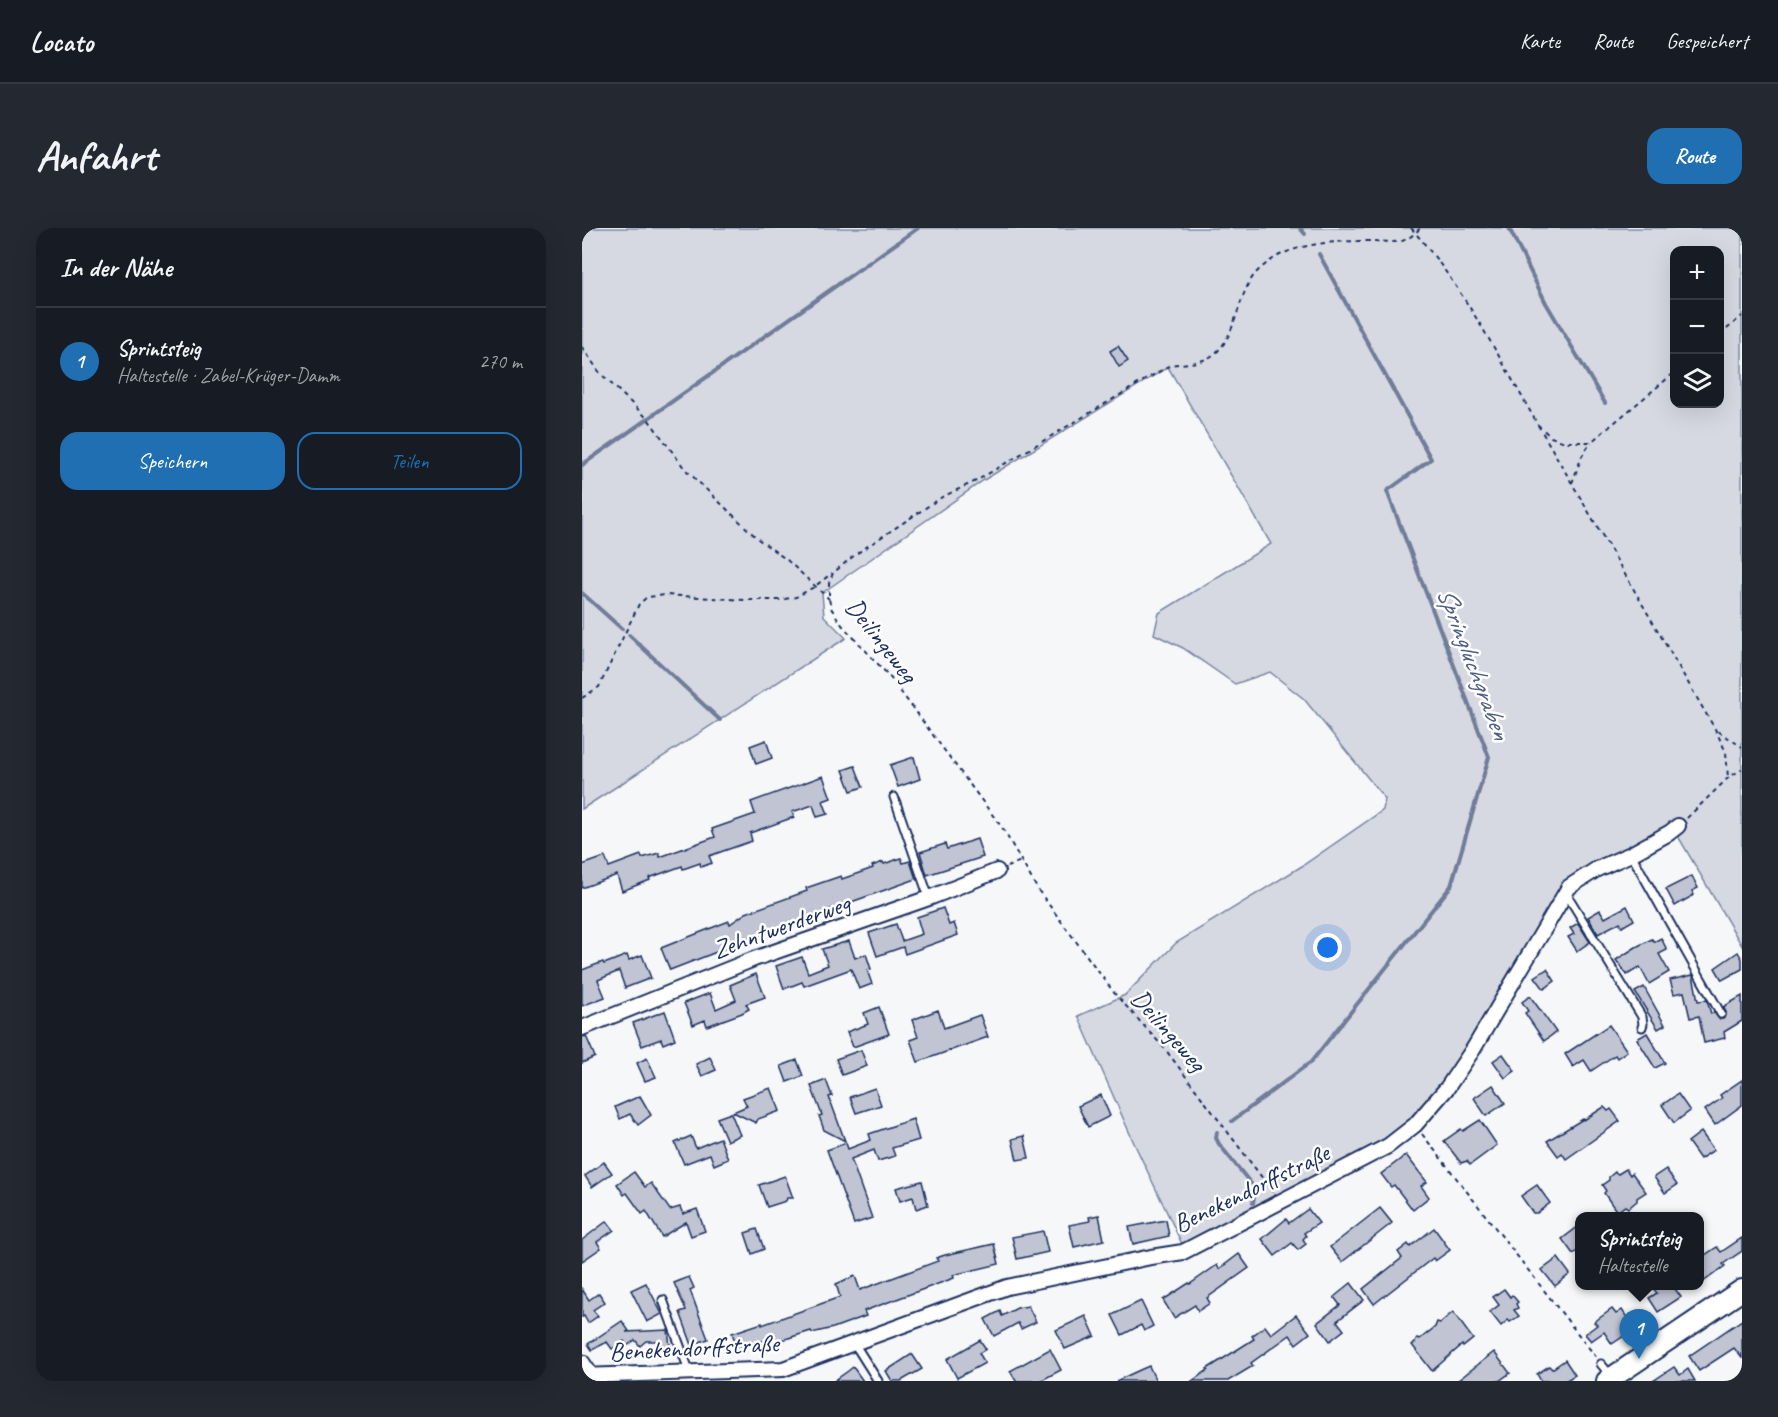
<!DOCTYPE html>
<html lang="de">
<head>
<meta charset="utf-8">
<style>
	body { margin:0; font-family:Caveat,sans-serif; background:#242831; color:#f1f3f6 }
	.controls { position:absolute; right:18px; top:18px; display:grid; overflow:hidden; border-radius:12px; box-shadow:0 6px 24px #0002 }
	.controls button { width:54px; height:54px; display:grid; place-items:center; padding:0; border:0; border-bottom:2px solid #363941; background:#171b24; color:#f1f3f6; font:30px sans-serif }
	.you { position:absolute; left:746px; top:720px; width:21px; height:21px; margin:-15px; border:4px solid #fff; border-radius:50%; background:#1a73e8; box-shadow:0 0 0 9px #1a73e833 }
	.badge { display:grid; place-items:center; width:39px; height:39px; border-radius:50%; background:#1f6fb2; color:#fff; font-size:20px; font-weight:700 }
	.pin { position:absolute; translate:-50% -50px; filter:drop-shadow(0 2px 3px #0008) }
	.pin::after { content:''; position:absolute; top:32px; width:21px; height:18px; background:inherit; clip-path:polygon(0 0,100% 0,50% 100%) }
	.popup { position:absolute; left:993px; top:984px; width:129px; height:78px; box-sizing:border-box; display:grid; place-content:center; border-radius:12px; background:#171b24; filter:drop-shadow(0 2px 4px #0005); font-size:20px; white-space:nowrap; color:#9ea1a6 }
	.popup b { font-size:22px; color:#f1f3f6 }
	.popup::after { content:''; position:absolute; left:50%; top:100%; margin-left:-12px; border:12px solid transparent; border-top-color:#171b24 }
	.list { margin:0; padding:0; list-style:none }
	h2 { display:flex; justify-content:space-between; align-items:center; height:78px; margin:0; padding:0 24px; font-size:26px }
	h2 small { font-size:20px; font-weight:400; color:#9ea1a6 }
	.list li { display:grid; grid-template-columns:39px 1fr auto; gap:18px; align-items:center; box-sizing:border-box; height:108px; padding:0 24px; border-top:2px solid #363941 }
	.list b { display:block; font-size:22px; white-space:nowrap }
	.list p { margin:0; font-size:20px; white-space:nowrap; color:#9ea1a6 }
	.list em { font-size:20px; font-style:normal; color:#9ea1a6 }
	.actions { display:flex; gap:12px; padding:18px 24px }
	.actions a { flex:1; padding:14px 0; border:2px solid #1f6fb2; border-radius:18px; text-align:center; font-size:21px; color:#1f6fb2 }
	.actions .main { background:#1f6fb2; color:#fff }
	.icon { flex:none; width:33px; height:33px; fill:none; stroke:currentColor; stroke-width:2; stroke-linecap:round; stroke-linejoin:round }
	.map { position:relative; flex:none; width:1160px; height:1153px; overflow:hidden; border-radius:18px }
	header { display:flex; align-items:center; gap:36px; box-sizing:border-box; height:84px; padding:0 30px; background:#171b24; border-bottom:2px solid #363941 }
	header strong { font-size:28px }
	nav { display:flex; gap:33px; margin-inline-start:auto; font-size:21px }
	.intro { display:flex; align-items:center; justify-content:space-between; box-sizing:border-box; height:144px; padding:0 36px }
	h1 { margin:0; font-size:42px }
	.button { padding:15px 27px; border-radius:18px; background:#1f6fb2; color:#fff; font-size:21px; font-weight:700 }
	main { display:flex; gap:36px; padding:0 36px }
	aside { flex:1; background:#171b24; border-radius:18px; box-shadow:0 6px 24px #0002 }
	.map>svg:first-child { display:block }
</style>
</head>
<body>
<header>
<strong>Locato</strong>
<nav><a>Karte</a><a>Route</a><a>Gespeichert</a></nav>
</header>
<div class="intro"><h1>Anfahrt</h1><a class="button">Route</a></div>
<main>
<aside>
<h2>In der Nähe<small></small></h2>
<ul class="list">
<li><span class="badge">1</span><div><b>Sprintsteig</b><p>Haltestelle · Zabel-Krüger-Damm</p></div><em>270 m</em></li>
</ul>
<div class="actions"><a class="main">Speichern</a><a>Teilen</a></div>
</aside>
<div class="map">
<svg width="1160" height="1153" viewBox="0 0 1160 1153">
	<rect width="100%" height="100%" fill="#f6f7f9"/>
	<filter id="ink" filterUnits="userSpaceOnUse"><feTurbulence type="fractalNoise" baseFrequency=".0167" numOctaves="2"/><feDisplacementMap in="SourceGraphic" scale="12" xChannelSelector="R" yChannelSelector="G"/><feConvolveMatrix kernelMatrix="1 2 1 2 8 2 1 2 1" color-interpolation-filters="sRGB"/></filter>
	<g filter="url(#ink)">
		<!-- green -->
		<path fill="#d6d9e2" stroke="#7884a0" stroke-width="1.5" fill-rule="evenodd" d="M 0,0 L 1160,0 L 1160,718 L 1089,596 L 1058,617 L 1010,639 L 930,743 L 861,856 L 832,892 L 802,913 L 601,1018 L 552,915 L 496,788 L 543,767 L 594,715 L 720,638 L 801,582 L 803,571 L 722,471 L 688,444 L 653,456 L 601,420 L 572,406 L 577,385 L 689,316 L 586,139 L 402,252 L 240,365 L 242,388 L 264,410 L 0,581 ZM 1092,22 L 1138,22 L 1138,176 L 1092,176 Z"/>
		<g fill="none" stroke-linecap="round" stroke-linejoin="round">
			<!-- stream -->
			<g stroke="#707c99" stroke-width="4">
				<polyline points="718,0 723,6"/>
				<polyline points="927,0 964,75 1023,175"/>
				<polyline points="0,1 1,0"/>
				<polyline points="0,237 336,0"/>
				<polyline points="0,365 40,401"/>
				<polyline points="47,407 138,492"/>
				<polyline points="650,893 729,834 869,658 907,529 805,263 849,231 737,26"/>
				<polyline points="635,904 634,910 637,916 670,957 673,963 671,975"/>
			</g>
		</g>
		<!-- building -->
		<g fill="#c0c4d3" stroke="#1b2f5e" stroke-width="1.5">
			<polygon points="536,118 546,133 537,139 528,123"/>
			<polygon points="184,512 190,530 174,536 168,518"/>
			<polygon points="332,529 338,551 316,559 308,537"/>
			<polygon points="273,538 281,559 269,563 261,542"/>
			<polygon points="241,548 249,570 241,573 246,586 235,589 231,577 210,584 212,589 168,605 170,613 127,628 130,635 119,639 118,635 101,641 100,638 67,650 68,652 40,663 35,647 0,660 0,637 23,629 27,639 59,627 60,630 77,625 78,629 133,609 130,601 173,586 169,574"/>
			<polygon points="395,611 401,629 345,647 338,624 363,616 365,621"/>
			<polygon points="319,630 321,635 328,633 334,651 199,699 88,742 79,720 147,693 148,696 164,685 225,663 224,660 259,648 260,651 291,640 290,638 301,634 302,636"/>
			<polygon points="1110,648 1116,660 1110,663 1112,667 1093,678 1084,661"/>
			<polygon points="1045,678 1052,692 1040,699 1038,694 1016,706 1006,689 1018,682 1023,690"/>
			<polygon points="361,680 367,697 372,695 376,707 323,726 321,719 295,728 287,705 314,696 320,713 340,706 335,689"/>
			<polygon points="996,695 1008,714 995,723 986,709 992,706 988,700"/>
			<polygon points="1079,710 1085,722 1077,726 1087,744 1067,756 1058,739 1045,747 1034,732 1054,719 1070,711 1072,714"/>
			<polygon points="267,713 273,730 284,726 289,741 285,742 290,756 277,761 269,741 222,758 220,754 202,761 194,738 220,729 226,745 246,737 240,721"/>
			<polygon points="1156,724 1160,731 1160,741 1140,752 1133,740"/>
			<polygon points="45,727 47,732 60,727 69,750 43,760 37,743 16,752 23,769 0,778 0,742 21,734 22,736"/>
			<polygon points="965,741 973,753 962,761 953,749"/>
			<polygon points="174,746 183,769 164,776 167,781 160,785 125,798 123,792 111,797 102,775 128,765 134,781 154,772 148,757"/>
			<polygon points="1111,747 1116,773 1125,772 1129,786 1132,784 1137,791 1141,791 1144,788 1144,784 1141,779 1160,768 1160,793 1142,804 1143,810 1122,815 1117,788 1108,790 1102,764 1092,766 1088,752"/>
			<polygon points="1062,759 1083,797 1076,801 1053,764"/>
			<polygon points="948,768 974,804 962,813 943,785 946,783 940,774"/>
			<polygon points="297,779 307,806 271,819 265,804 286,796 282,785"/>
			<polygon points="356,782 362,800 398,787 406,809 336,834 328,812 336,809 330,792"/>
			<polygon points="83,783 93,811 81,816 79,811 60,818 51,795"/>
			<polygon points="1027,797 1045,823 1035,830 1033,827 1009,843 1002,832 991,839 983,826"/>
			<polygon points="1065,805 1083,835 1073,840 1055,811"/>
			<polygon points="4,808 13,829 0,835 0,809"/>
			<polygon points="279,822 285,838 260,847 254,831"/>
			<polygon points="921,826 933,843 923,850 911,833"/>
			<polygon points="128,829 134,842 120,848 114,836"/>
			<polygon points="65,830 74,849 63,853 55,835"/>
			<polygon points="215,832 221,848 205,854 199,838"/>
			<polygon points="244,852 250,868 247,869 263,913 242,902 237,888 240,887 229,858"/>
			<polygon points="1160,852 1160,877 1133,897 1123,882 1140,870 1138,867"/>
			<polygon points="911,857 923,875 904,888 892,870"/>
			<polygon points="189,860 198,883 176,891 174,895 151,884 165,878 161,870"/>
			<polygon points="293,860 299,877 274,885 268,869"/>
			<polygon points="1096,866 1108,883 1092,895 1080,877"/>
			<polygon points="519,867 528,888 506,899 496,878"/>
			<polygon points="58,868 69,887 56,897 48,886 38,891 33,879"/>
			<polygon points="1022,879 1026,883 1029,881 1038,893 984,931 980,925 976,928 965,913 1001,891 1002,892"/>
			<polygon points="149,885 158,907 145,913 135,890"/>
			<polygon points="331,891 337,912 310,920 313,928 296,933 292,922 269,931 290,990 272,996 245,922 264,915 266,921 289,912 287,906"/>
			<polygon points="898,892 915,917 888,937 885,933 879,935 862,913 879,901 881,903"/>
			<polygon points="1119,904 1132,922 1118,931 1106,914"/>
			<polygon points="109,908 114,920 138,910 146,931 132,937 128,926 102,936 93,915"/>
			<polygon points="442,908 447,930 435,932 430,911"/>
			<polygon points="824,927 845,954 839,958 847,969 831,982 812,957 809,959 799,946"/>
			<polygon points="22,934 30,945 10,959 3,948"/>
			<polygon points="1044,941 1048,947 1050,945 1064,964 1055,970 1055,973 1049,978 1046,980 1043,978 1035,984 1022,965 1024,963 1020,957 1027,952 1027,949 1033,944 1036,946"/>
			<polygon points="1084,941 1095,957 1083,965 1072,949"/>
			<polygon points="52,944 63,959 69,955 88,982 98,979 101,986 115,981 123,1003 109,1008 104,994 80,1009 64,983 60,986 45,965 42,967 35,956"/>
			<polygon points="203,948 211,970 205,970 204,973 185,979 177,957"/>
			<polygon points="340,953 346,977 334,981 331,969 318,973 314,960"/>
			<polygon points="955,957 968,975 955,985 951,985 939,968"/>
			<polygon points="798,980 810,995 760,1034 748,1019"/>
			<polygon points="726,981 737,995 722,1005 724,1008 721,1011 724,1016 716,1022 710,1015 693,1028 680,1011 704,991 707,995"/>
			<polygon points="517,987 522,1012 492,1019 487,997 508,993 507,989"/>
			<polygon points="584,992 587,1008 551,1016 547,999"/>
			<polygon points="25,993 32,1002 15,1014 19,1020 0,1033 0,1012"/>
			<polygon points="997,998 997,1022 991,1026 980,1011"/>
			<polygon points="852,1000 868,1022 853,1033 851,1030 792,1076 781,1061 820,1030 816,1024 826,1016 828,1019"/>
			<polygon points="175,1001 182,1021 170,1026 163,1005"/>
			<polygon points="461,1003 466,1024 435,1031 430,1009"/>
			<polygon points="1160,1010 1160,1023 1141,1036 1143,1038 1117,1057 1117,1031 1135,1019 1139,1024"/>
			<polygon points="412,1016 417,1036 371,1047 372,1050 282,1083 284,1088 251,1100 230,1105 229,1103 181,1118 180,1113 156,1121 150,1105 180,1095 180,1097 258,1069 254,1056 273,1048 278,1062 356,1033 354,1030 363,1027"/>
			<polygon points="657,1026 667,1040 625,1070 628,1075 616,1083 613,1077 592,1090 581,1072 607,1055 608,1056 635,1037 637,1041"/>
			<polygon points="976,1030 988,1046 973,1058 960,1042"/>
			<polygon points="107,1049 112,1060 108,1062 126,1111 110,1117 98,1084 104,1082 92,1055"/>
			<polygon points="64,1055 80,1086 65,1094 49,1062"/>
			<polygon points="769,1055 782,1072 755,1093 762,1102 748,1113 735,1095 758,1077 752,1069"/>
			<polygon points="1069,1058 1091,1058 1099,1069 1076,1084 1067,1070 1075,1065"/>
			<polygon points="0,1061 7,1072 17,1065 23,1074 11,1082 16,1088 6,1095 2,1088 0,1089"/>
			<polygon points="922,1061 928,1069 930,1067 936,1074 934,1076 936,1080 932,1082 937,1088 928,1094 926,1092 919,1098 908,1084 917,1077 911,1069"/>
			<polygon points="559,1073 571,1098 562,1103 559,1097 540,1107 530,1087"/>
			<polygon points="446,1078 454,1094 439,1101 436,1095 412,1108 403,1091 418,1083 420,1088 435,1080"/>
			<polygon points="1030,1081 1034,1086 1040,1082 1046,1091 1054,1086 1061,1095 1030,1116 1022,1104 1009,1113 1003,1106 1015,1097 1012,1094"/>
			<polygon points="871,1084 891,1111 881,1119 880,1117 850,1143 830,1117 833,1115 835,1110 838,1111 853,1099 855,1094 858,1095"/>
			<polygon points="714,1087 728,1105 714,1116 708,1107 669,1135 671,1138 646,1153 610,1153 626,1142 625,1141 672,1111 670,1108 683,1098 689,1106"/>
			<polygon points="504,1088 513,1108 483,1121 474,1102"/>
			<polygon points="1160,1092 1160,1130 1152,1120 1117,1143 1107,1128"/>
			<polygon points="40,1093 47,1103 44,1104 86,1102 88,1118 77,1119 77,1113 64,1113 58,1118 53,1112 45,1118 42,1113 30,1121 25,1114 10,1122 6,1116"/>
			<polygon points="398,1112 404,1121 397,1125 403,1135 375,1150 365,1131"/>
			<polygon points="468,1121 479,1142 458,1153 434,1153 428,1143"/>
			<polygon points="912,1124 928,1145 917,1153 875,1153"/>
			<polygon points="330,1126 340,1141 319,1153 310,1153 304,1143"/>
			<polygon points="983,1132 993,1147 983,1153 959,1153 955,1146 967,1138 970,1141"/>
			<polygon points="567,1138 574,1153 534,1153 560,1141"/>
			<polygon points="271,1139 281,1153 252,1153 266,1143"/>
			<polygon points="1092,1139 1098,1147 1106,1141 1113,1153 1071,1153"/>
		</g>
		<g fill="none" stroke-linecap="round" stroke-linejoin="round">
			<!-- lane casing -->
			<g stroke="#1b2f5e" stroke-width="11">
				<g id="lane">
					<polyline points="312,569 347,670"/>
					<polyline points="1049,626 1139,786"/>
					<polyline points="984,665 1060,789 1061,796 1060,799"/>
					<polyline points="81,1072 108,1145"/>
					<polyline points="272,1115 296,1153"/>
					<polyline points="1019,1136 1029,1148"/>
				</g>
			</g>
			<!-- street casing -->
			<g stroke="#1b2f5e" stroke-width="18">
				<g id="street">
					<polyline points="0,800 172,731 347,670 415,643"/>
					<polyline points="0,1134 13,1153"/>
					<polyline points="0,1148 201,1141 425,1059 569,1029 601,1024 806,918 833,897 865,860 892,820 987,659 1015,641 1049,626 1087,605 1096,598"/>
				</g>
			</g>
			<!-- secondary casing -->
			<g stroke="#1b2f5e" stroke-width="24">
				<polyline id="secondary" points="1025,1153 1160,1062"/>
			</g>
			<!-- path -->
			<g stroke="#1b2f5e" stroke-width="2" stroke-dasharray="4.5 4.5" stroke-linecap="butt">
				<path d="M 829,0 C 881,59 917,129 956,197 L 969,209 L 983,214 L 1009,214 L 1092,145"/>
				<polyline points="1138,107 1160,88"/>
				<polyline points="0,119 18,145 66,191 103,241 176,311 205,332 247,371"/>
				<polyline points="956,197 1133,501 1144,524 1146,550"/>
				<polyline points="990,255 1000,228 1009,214"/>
				<polyline points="0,470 17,459 57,376 65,369 84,367 163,372 197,372 214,369 232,359 250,345"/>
				<polyline points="1136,503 1160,519"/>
				<polyline points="1105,590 1146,550 1160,541"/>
				<polyline points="425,639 439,633"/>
				<polyline points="840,906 1014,1129"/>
				<path d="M 691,964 L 583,821 L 533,766 L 456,662 L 421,601 L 307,448 L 260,397 L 249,380 L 247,371 L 247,355 L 251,345 L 274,326 L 360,269 L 394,253 L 588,137 C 601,135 616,136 628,129 C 655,113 654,69 673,46 C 678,40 688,33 694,29 C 722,14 758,13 788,13 C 798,13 811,15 820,13 C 827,11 834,5 838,0"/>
			</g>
			<!-- lane -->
			<use href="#lane" stroke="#fff" stroke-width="7"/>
			<!-- street -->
			<use href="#street" stroke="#fff" stroke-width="14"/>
			<!-- secondary -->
			<use href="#secondary" stroke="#fff" stroke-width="20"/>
		</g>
	</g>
	<g text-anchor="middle" stroke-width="5" stroke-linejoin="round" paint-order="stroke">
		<!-- street labels -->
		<g font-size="26" fill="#1b2f5e" stroke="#fff">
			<text transform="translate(300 412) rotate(52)" y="9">Deilingeweg</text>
			<text transform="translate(199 698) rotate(-20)" y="9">Zehntwerderweg</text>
			<text transform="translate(587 802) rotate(49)" y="9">Deilingeweg</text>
			<text transform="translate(669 960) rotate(-26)" y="9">Benekendorffstraße</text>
			<text transform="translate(112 1119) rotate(-3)" y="9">Benekendorffstraße</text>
		</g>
		<!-- water labels -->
		<g font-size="27" font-style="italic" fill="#4d5c81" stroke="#fff">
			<text transform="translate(892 435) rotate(69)" y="9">Springluchgraben</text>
		</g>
	</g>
</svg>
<div class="controls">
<button>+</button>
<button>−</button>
<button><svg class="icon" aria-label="layers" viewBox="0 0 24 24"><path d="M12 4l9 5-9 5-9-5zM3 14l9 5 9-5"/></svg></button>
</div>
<div class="you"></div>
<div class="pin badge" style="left:1057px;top:1131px">1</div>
<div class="popup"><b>Sprintsteig</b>Haltestelle</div>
</div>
</main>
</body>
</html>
